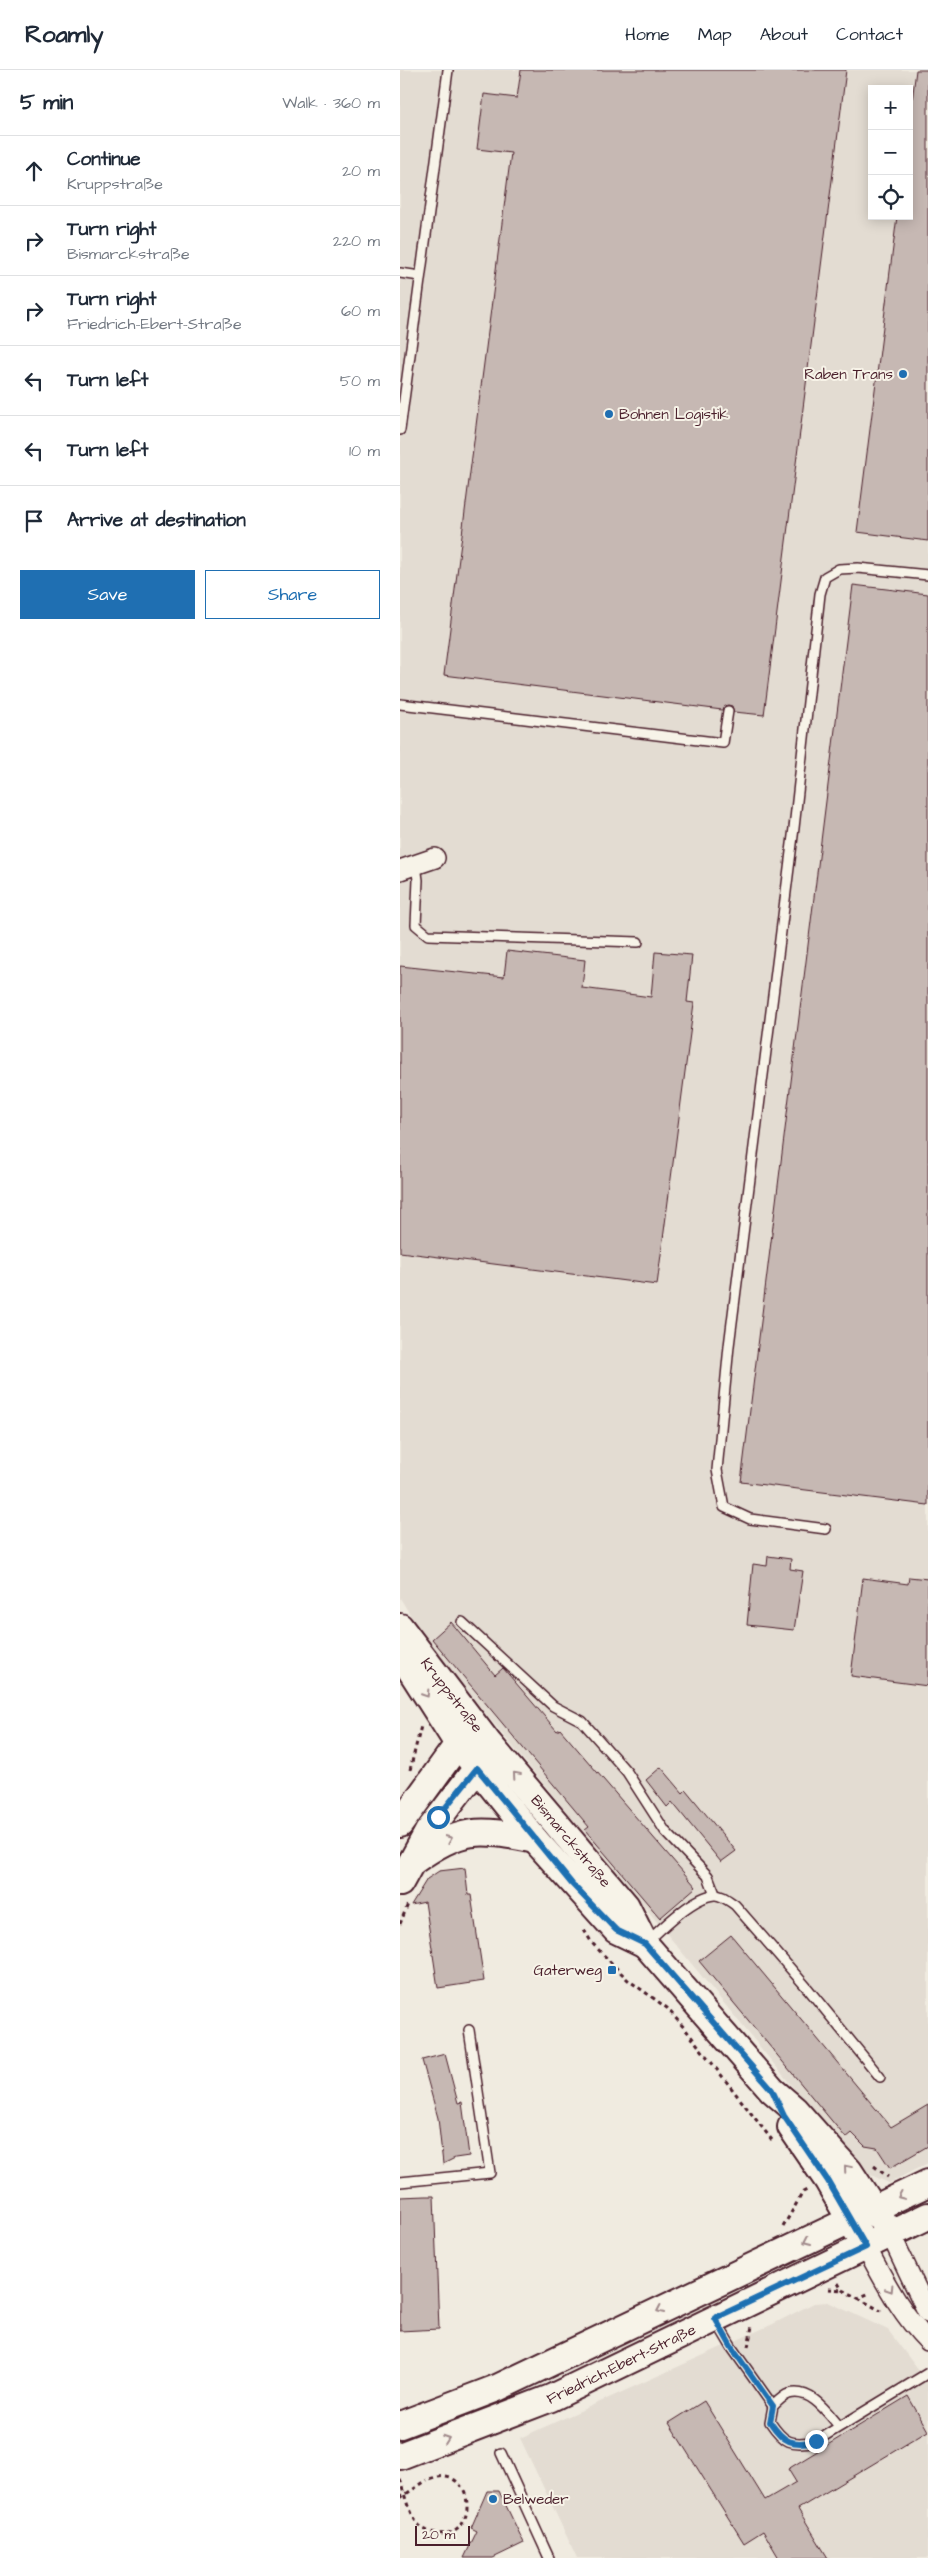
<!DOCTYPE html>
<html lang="en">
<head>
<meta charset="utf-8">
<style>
	body { margin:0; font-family:"Architects Daughter",sans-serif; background:#f6f6f7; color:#1f2937 }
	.controls { position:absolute; right:15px; top:15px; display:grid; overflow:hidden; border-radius:0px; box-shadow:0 2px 12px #0003 }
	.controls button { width:45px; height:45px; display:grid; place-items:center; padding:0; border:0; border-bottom:1px solid #e0e1e3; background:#fff; color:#1f2937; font:25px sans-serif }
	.scale { position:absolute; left:15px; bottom:12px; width:55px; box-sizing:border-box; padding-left:5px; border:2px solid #4a1f2b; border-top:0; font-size:14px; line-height:18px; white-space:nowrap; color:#4a1f2b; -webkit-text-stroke:4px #f7f3e8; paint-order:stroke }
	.stop { position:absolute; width:15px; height:15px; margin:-11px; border:4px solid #1f6fb2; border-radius:50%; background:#fff }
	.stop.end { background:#1f6fb2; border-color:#fff; box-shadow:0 1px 5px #0008 }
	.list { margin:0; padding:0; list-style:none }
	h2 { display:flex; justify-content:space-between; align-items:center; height:65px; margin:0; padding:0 20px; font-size:21px }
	h2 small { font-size:16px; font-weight:400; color:#747a83 }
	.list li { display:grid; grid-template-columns:32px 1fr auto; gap:15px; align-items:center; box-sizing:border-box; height:70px; padding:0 20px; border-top:1px solid #e0e1e3 }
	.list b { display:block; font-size:19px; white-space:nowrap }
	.list p { margin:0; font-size:16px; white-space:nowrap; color:#747a83 }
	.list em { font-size:16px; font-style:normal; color:#747a83 }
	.actions { display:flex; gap:10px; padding:15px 20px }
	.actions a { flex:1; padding:11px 0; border:1px solid #1f6fb2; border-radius:0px; text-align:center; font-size:18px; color:#1f6fb2 }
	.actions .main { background:#1f6fb2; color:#fff }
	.icon { flex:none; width:28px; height:28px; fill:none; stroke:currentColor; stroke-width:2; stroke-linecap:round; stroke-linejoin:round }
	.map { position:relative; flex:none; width:528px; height:2488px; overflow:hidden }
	header { display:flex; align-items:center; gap:30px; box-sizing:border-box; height:70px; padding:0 25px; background:#fff; border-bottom:1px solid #e0e1e3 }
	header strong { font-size:24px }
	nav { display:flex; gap:28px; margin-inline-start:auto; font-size:18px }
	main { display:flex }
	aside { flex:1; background:#fff }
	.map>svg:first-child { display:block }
</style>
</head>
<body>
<header>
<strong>Roamly</strong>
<nav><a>Home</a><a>Map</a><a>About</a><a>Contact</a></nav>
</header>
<main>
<aside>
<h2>5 min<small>Walk · 360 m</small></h2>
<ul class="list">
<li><svg class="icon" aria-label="ahead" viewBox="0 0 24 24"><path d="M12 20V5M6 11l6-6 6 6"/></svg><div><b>Continue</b><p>Kruppstraße</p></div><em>20 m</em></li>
<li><svg class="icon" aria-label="right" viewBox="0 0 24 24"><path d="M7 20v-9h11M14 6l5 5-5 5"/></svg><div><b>Turn right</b><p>Bismarckstraße</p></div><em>220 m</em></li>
<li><svg class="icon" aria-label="right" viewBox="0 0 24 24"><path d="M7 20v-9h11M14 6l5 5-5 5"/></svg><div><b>Turn right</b><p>Friedrich-Ebert-Straße</p></div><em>60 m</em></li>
<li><svg class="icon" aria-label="left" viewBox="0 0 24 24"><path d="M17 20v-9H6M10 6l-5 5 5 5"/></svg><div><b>Turn left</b></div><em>50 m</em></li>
<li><svg class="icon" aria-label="left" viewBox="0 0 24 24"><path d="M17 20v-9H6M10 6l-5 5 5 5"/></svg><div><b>Turn left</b></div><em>10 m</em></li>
<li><svg class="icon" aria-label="arrive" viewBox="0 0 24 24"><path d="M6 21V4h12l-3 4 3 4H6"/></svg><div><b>Arrive at destination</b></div></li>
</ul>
<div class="actions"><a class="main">Save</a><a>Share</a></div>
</aside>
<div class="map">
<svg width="528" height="2488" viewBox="0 0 528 2488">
	<rect width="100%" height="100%" fill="#f0ebe0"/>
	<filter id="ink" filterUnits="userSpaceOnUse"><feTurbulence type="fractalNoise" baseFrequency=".02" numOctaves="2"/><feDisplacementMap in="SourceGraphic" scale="10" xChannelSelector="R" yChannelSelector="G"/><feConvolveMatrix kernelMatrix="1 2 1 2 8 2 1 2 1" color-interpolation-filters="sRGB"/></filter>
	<g filter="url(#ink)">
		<!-- built -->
		<g fill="#e3dcd2" fill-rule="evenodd">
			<path d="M 0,0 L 528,0 L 528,2093 L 489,2113 L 462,2101 L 26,1571 L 0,1528 ZM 472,19 L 509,19 L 509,146 L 472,146 Z"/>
			<polygon points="428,2232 488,2260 528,2313 528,2488 177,2488 120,2368 373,2254 414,2233"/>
		</g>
		<!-- building -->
		<g fill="#c6b8b3" stroke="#4a1f2b">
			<polygon points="121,0 446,0 364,645 334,642 332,636 328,635 322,640 44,605 111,83 77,79 84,24 117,28"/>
			<polygon points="516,0 528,0 528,471 457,462 497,146 509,146 509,54"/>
			<polygon points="453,515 528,524 528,1435 341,1412"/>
			<polygon points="107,881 185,890 182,918 251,927 255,882 292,885 287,932 294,933 257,1215 0,1182 0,896 104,907"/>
			<polygon points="368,1486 391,1489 390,1499 403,1501 394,1560 347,1555 353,1494 367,1496"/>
			<polygon points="509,1507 528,1509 528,1616 451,1606 463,1508 508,1514"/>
			<polygon points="51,1552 95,1605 103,1598 157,1661 160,1659 296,1817 260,1848 185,1760 189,1757 32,1569"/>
			<polygon points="261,1697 283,1723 286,1720 336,1781 321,1792 272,1732 267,1737 246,1710"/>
			<polygon points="65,1798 68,1825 71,1825 84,1911 38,1918 25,1832 11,1835 27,1809 39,1801"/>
			<polygon points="331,1865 491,2057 528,2035 528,2076 490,2098 477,2078 465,2076 452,2063 446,2068 299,1891"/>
			<polygon points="45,1984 58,2033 62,2032 69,2086 55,2088 43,2094 38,2048 22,1990"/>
			<polygon points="26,2126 34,2126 39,2259 0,2261 0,2127"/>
			<polygon points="508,2326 528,2361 398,2439 428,2488 379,2488 363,2461 344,2473 269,2353 304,2331 365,2430 396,2412 388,2399"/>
			<polygon points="87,2421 99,2421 124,2473 93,2488 64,2488 77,2461 71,2458"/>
		</g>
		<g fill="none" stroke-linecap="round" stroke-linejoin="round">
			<!-- lane casing -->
			<g stroke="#4a1f2b" stroke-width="12">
				<g id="lane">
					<polyline points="0,203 20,206"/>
					<polyline points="0,360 48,0"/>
					<polyline points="0,634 323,673 328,641"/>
					<polyline points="16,795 18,810 16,855 28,865 238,872"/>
					<polyline points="426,1459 350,1449 324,1437 317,1400 329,1276 394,758 420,524 425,507 439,499 458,498 528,505"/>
					<polyline points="62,1552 153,1636 182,1651 227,1702 265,1761 308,1806 315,1824"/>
					<path d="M 247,1872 C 262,1858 293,1827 314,1825 C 321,1824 329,1831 335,1835 L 409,1920 L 480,2007"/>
					<polyline points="0,2112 90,2103 69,1960"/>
					<polyline points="316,2251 332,2278 373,2336"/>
					<path d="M 439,2356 C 427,2342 411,2318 389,2324 C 384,2325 377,2332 373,2336 L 370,2352 C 384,2373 391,2376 416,2371 L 528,2303"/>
					<polyline points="101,2383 149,2488"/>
				</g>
			</g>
			<!-- street casing -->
			<g stroke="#4a1f2b" stroke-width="22">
				<g id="street">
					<polyline points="0,800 35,788"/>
					<polyline points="491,2165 528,2243"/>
					<path d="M 466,2177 C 484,2210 501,2244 528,2271"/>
				</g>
			</g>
			<!-- secondary casing -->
			<g stroke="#4a1f2b" stroke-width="30">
				<g id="secondary">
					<polyline points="0,1557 89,1674 226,1836 245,1874 372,2020 394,2039 449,2101 491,2165"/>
					<polyline points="3,1588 58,1674 135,1770 216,1860 245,1874"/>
					<polyline points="0,1754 58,1674 75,1671"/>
					<path d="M 12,1792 C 62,1757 77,1758 135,1770"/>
					<polyline points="0,1813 28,1762 77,1698 84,1683"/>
					<polyline points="391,2057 428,2111 459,2165"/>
					<polyline points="0,2355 97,2318 528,2113"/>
					<polyline points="0,2386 151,2328 528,2146"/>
				</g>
			</g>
			<!-- path -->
			<g stroke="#4a1f2b" stroke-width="3" stroke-dasharray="4 4" stroke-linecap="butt">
				<polyline points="10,1700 21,1656"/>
				<polyline points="0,1854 8,1834"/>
				<polyline points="184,1860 192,1873 228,1910 267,1938 286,1960 372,2070"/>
				<polyline points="474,2096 488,2107"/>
				<polyline points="383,2157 403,2122 409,2119"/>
				<polyline points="438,2213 442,2220 458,2228 470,2223"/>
				<polyline points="428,2219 442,2220"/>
				<polyline points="458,2228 481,2241"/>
				<polyline points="348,2277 352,2256"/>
				<polyline points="0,2428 27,2410"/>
			</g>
			<!-- lane -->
			<use href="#lane" stroke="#f7f3e8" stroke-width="9"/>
			<!-- street -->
			<use href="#street" stroke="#f7f3e8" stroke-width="19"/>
			<!-- secondary -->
			<use href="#secondary" stroke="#f7f3e8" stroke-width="26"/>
			<!-- path-bridge -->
			<path stroke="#4a1f2b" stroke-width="3" stroke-dasharray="4 4" stroke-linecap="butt" d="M 0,2410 C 6,2423 9,2442 17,2453 C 23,2460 28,2462 37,2463 C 80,2473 77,2389 27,2410"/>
		</g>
		<!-- one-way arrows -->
		<defs><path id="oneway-chevron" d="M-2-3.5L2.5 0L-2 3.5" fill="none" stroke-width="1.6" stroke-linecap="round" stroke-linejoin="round" transform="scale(1.25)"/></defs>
		<g stroke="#a0898a">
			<use href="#oneway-chevron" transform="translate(26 1624) rotate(57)"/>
			<use href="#oneway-chevron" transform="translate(116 1705) rotate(-131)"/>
			<use href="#oneway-chevron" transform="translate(49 1769) rotate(-23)"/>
			<use href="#oneway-chevron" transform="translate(447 2098) rotate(-130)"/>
			<use href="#oneway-chevron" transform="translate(501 2126) rotate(156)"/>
			<use href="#oneway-chevron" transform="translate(407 2171) rotate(155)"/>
			<use href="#oneway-chevron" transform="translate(490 2219) rotate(58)"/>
			<use href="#oneway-chevron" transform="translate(260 2240) rotate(155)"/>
			<use href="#oneway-chevron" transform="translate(46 2369) rotate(-20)"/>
		</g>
	</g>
	<g fill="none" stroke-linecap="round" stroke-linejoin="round" filter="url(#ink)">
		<!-- route -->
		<path stroke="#1f6fb2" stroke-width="6" d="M 38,1747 L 77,1698 L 172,1814 L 216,1860 L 245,1874 L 372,2020 L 384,2046 L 428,2111 L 466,2177 L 315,2248 L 332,2278 L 373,2336 L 370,2352 C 384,2373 392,2376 416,2371"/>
	</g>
	<!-- markers -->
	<g fill="#1f6fb2" stroke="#f7f3e8" stroke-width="2">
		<circle cx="503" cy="304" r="5"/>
		<circle cx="209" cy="344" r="5"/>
		<rect x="207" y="1895" width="10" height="10" rx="2.5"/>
		<circle cx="93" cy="2429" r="5"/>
	</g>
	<g text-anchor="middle" stroke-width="4" stroke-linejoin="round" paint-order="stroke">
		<!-- poi labels -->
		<g font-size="15" fill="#4a1f2b" stroke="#f7f3e8" text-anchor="end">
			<text x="493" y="309">Raben Trans</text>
			<text x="219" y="349" text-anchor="start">Bohnen Logistik</text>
			<text x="202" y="1905">Gaterweg</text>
			<text x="103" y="2434" text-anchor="start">Belweder</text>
		</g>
		<!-- street labels -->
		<g font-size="15" fill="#4a1f2b" stroke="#f7f3e8">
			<text transform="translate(52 1625) rotate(52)" y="5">Kruppstraße</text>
			<text transform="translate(171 1771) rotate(50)" y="5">Bismarckstraße</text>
			<text transform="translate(221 2294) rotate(-26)" y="5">Friedrich-Ebert-Straße</text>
		</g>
	</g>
</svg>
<div class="controls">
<button>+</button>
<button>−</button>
<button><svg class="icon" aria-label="locate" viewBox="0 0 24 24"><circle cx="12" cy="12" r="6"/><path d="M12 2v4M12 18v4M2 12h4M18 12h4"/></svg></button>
</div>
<div class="scale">20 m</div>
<div class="stop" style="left:38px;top:1747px"></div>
<div class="stop end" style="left:416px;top:2371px"></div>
</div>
</main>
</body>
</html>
